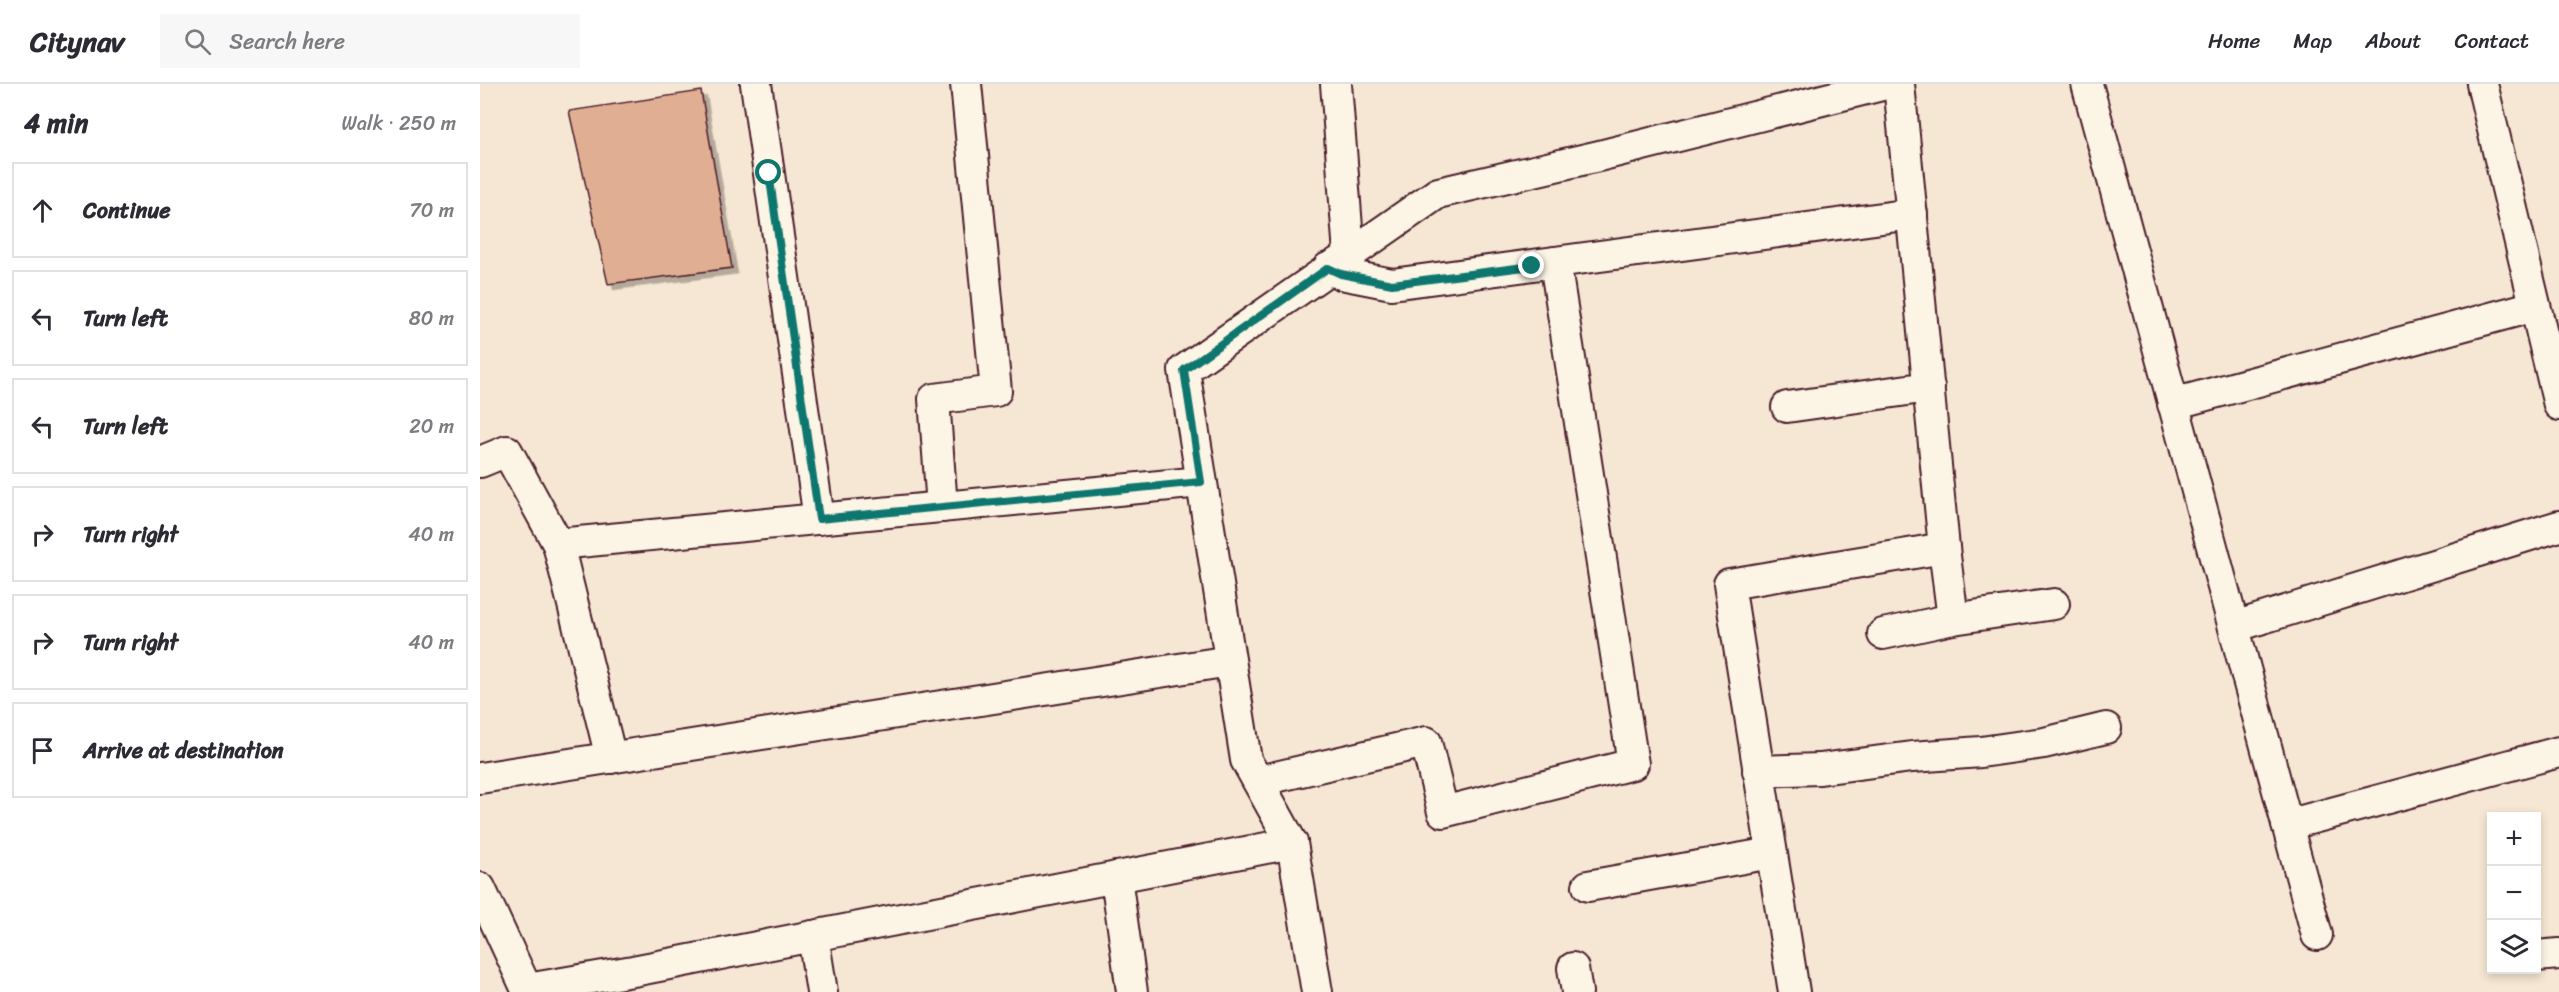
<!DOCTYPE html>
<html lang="en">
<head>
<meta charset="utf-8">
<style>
	body { margin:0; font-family:Sriracha,sans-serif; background:#f7f7f7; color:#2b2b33 }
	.controls { position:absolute; right:18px; bottom:18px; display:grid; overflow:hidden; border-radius:0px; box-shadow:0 3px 9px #0003 }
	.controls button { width:54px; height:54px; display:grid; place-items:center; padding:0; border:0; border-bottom:2px solid #e1e1e2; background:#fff; color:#2b2b33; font:30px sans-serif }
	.stop { position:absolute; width:18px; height:18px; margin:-14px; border:4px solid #0f766e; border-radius:50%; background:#fff }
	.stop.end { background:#0f766e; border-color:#fff; box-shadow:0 2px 6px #0008 }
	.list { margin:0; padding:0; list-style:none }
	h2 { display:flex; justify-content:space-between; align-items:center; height:78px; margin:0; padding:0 24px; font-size:26px }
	h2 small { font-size:20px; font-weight:400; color:#7c7c81 }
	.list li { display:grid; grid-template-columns:39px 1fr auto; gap:18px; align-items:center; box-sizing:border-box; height:96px; margin:0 12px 12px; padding:0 12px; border:2px solid #e1e1e2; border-radius:0px }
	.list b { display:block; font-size:22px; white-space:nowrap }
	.list em { font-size:20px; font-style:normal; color:#7c7c81 }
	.icon { flex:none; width:33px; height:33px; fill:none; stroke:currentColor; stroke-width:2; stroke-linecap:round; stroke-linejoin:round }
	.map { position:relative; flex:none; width:2079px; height:908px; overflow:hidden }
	header { display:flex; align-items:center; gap:36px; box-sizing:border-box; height:84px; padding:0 30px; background:#fff; border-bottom:2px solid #e1e1e2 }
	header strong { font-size:28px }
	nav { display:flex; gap:33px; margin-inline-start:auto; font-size:21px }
	.search { width:420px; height:54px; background:#f7f7f7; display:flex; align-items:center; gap:15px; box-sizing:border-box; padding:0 21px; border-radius:0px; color:#7c7c81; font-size:22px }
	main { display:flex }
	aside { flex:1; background:#fff }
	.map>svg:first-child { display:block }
</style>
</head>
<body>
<header>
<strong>Citynav</strong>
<div class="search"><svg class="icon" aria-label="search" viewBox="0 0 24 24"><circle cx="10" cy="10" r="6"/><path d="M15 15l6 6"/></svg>Search here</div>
<nav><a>Home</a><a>Map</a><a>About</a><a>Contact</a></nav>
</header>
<main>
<aside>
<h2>4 min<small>Walk · 250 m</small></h2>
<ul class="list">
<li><svg class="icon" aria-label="ahead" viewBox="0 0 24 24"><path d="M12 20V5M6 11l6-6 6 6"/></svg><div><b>Continue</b></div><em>70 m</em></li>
<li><svg class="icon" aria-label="left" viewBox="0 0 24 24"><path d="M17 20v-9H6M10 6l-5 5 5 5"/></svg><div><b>Turn left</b></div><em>80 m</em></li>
<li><svg class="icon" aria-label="left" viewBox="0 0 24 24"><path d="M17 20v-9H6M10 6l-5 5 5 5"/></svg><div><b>Turn left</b></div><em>20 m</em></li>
<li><svg class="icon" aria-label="right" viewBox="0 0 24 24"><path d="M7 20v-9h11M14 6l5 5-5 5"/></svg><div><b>Turn right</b></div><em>40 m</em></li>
<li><svg class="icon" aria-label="right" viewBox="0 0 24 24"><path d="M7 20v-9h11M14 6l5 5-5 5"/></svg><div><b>Turn right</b></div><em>40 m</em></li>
<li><svg class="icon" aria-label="arrive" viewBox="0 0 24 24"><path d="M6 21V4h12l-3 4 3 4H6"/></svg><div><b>Arrive at destination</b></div></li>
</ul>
</aside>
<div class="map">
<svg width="2079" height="908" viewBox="0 0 2079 908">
	<defs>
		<filter id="shadow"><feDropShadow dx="5.5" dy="5.5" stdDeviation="0" flood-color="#0004"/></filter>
	</defs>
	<rect width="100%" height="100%" fill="#f6e7d4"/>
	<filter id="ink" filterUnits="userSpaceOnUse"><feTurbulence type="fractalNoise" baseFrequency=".0167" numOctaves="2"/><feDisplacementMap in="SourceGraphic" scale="12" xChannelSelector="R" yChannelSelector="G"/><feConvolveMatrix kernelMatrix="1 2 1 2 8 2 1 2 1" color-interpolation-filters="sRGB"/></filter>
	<g filter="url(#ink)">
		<!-- building -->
		<polygon fill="#e0ae92" stroke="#4a1f2b" stroke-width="1.5" filter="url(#shadow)" points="221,7 252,184 128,200 89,27"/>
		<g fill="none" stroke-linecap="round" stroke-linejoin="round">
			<!-- minor casing -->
			<g stroke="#4a1f2b" stroke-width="34">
				<g id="minor">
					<polyline points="276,0 339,435"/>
					<polyline points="856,0 869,170"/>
					<polyline points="1419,0 1464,464 1473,535 1574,520"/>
					<polyline points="1607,0 1837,851"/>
					<polyline points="2002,0 2079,321"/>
					<polyline points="848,184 861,190 912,200 1432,130"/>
					<polyline points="1693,320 2055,222"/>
					<polyline points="1307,323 1449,303"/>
					<polyline points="0,378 27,367 78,460 131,674"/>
					<polyline points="462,423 454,315 516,307 486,0"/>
					<polyline points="78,460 721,398"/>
					<polyline points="1754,543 2079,442"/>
					<polyline points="1403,550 1473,535"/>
					<polyline points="1278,687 1340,685 1432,673 1501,668 1564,659 1626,644"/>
					<polyline points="0,694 750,577"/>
					<polyline points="778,697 946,658 963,728 1153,680 1075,178"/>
					<polyline points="1807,741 2079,668"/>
					<polyline points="636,793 652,908"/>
					<polyline points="1108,802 1291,769"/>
					<polyline points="0,804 48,908"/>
					<polyline points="333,852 342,908"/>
					<polyline points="2056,872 2079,870"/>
					<polyline points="1093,884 1097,908"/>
					<polyline points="47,905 153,887 812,759"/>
					<polyline points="837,908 812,759 766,676 704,286 958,109 1119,72 1406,0"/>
					<polyline points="1314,908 1249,500 1464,464"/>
				</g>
			</g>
			<!-- minor -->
			<use href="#minor" stroke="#fcf5e5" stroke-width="30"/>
		</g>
	</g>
	<g fill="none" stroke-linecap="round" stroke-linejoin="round" filter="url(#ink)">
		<!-- route -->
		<polyline stroke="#0f766e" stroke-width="8" points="289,89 339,435 721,398 704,286 848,184 861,190 912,200 1052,182"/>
	</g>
</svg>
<div class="controls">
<button>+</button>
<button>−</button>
<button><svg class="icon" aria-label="layers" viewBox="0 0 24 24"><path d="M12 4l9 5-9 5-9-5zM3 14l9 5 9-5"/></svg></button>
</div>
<div class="stop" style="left:289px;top:89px"></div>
<div class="stop end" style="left:1052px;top:182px"></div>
</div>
</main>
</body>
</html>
